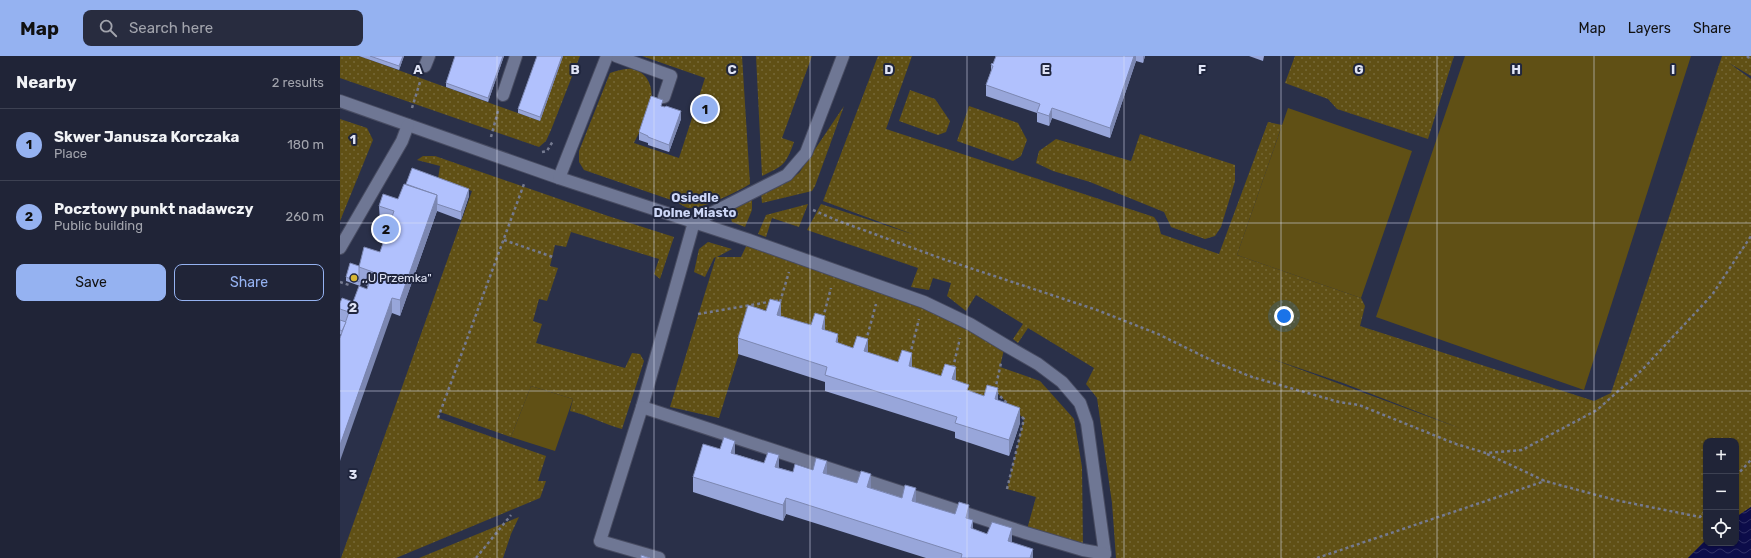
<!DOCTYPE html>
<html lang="en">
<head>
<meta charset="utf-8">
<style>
	body { margin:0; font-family:Rubik,sans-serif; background:#282c3f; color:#f1f3f6 }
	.controls { position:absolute; right:12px; bottom:12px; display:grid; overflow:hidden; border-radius:8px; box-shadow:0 1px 3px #0004 }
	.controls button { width:36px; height:36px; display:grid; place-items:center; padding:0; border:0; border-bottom:1px solid #3d4152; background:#202437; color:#f1f3f6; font:20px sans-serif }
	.you { position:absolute; left:944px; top:260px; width:14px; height:14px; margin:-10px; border:3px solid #fff; border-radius:50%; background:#1a73e8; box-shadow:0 0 0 6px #1a73e833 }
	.badge { display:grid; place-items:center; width:26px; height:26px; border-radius:50%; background:#95b2f1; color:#111; font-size:13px; font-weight:700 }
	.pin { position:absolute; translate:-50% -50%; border:2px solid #fff; box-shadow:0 1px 4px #0006 }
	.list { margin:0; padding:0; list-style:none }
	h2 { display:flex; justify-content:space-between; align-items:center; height:52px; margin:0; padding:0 16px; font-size:17px }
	h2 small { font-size:13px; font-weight:400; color:#a2a4ad }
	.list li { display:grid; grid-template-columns:26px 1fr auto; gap:12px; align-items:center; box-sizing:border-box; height:72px; padding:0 16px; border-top:1px solid #3d4152 }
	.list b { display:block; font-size:15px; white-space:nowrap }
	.list p { margin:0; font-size:13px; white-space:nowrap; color:#a2a4ad }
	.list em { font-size:13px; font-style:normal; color:#a2a4ad }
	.actions { display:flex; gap:8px; padding:12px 16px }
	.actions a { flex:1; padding:9px 0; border:1px solid #95b2f1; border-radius:8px; text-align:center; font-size:14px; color:#95b2f1 }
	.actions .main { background:#95b2f1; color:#111 }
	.icon { flex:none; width:22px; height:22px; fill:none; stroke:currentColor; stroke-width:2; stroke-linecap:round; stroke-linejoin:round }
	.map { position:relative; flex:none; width:1411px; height:502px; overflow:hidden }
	header { display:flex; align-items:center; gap:24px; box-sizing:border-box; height:56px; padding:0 20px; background:#95b2f1; color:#111 }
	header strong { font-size:19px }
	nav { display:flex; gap:22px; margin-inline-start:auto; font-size:14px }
	.search { width:280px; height:36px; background:#282c3f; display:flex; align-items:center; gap:10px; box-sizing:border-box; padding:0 14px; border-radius:8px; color:#a2a4ad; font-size:15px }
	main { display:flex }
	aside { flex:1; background:#202437 }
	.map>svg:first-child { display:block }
</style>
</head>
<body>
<header>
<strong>Map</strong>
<div class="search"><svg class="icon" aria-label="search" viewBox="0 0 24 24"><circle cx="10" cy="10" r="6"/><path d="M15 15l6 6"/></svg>Search here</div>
<nav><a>Map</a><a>Layers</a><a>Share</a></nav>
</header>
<main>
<aside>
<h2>Nearby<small>2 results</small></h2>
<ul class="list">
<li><span class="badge">1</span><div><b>Skwer Janusza Korczaka</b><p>Place</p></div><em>180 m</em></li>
<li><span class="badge">2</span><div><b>Pocztowy punkt nadawczy</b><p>Public building</p></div><em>260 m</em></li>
</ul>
<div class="actions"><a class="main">Save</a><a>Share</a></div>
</aside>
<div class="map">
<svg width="1411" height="502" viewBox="0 0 1411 502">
	<defs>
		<pattern id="grass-dots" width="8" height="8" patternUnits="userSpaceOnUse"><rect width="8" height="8" fill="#605015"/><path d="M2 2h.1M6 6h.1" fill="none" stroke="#766938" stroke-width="1.8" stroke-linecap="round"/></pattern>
		<pattern id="water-waves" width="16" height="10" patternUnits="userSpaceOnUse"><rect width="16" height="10" fill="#0d0d4a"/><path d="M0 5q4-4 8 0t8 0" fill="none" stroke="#303065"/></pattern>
	</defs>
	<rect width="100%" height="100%" fill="#2a3049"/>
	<!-- grass -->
	<g fill="url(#grass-dots)" fill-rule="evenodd">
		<polygon points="0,0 19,0 200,65 223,0 240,0 211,74 206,85 199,91 0,22"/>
		<path d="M 302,0 L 402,0 L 410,128 C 399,135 361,154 348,152 C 345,151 340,148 337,146 L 244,114 L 239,106 L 239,95 L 270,17 C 277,15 285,12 292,13 C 308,16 314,32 311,47 C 308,60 300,75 294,87 L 339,102 L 365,22 Z"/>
		<path d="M 416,0 L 472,0 L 442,82 L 454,86 C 446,109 443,110 422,120 Z"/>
		<path d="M 538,0 L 572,0 L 546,73 L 814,161 L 818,167 L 821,178 L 879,198 L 928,66 L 942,69 L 897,199 L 1021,242 L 1025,250 L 1020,270 L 1254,345 L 1271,337 L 1382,0 L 1411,0 L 1411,20 L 1389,7 L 1411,23 L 1411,451 L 1396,461 L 1396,385 L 1366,385 L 1366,484 L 1348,502 L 776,502 L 772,447 L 757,342 L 746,328 L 754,312 L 688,272 L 678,287 L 673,283 L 683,268 L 636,239 L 626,255 L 607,240 L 611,227 L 593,222 L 589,234 L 571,231 L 578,212 L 467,174 L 481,148 L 575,179 L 483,145 ZM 929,302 L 1003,327 L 1122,373 Z"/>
		<polygon points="955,0 1114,0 1088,83 997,53 988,43 945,27"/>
		<polygon points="570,34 595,43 610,65 606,76 598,79 559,65"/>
		<polygon points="504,50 475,130 472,135 422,147 421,137 448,125 459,117"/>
		<polygon points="629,50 678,67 687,84 681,100 673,105 617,85"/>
		<polygon points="0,63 27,72 33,84 0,165"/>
		<polygon points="800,78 895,109 895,125 881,171 875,180 865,183 831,171 824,156 750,126 713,115 696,107 699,95 716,83 791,105"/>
		<path d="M 83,100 L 95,100 L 268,160 L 334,181 L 320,223 L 314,218 L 319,203 L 231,176 L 226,191 L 215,189 L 210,210 L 218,212 L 207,245 L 199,243 L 193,265 L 202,268 L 196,287 L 285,312 L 292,297 L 300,298 L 304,305 L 282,373 C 264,368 248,359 230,355 L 233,343 L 191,330 L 171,381 L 100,356 L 98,362 L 206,400 L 198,425 L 206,425 L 200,442 L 56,502 L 1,502 L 132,135 L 98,123 L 100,110 L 77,104 Z"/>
		<polygon points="412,142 412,154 405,171 392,166 388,153"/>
		<polygon points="468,148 459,171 432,162 426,181 418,178 426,159"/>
		<polygon points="409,184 584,246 665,289 660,311 700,325 734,363 742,411 743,494 686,477 696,441 667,433 684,363 655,335 652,346 409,265 379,362 330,351 376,201 374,202 365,221 354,216 359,193 368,186 392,193 377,201 401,201"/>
		<polygon points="179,461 171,478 163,502 79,502"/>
	</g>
	<!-- pitch -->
	<g fill="#605015">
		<polygon points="1125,0 1351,0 1244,334 1036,261"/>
		<polygon points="948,52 1072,95 1021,242 897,199"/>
		<polygon points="191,330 233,343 215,395 171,381"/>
	</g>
	<!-- water -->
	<polygon fill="url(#water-waves)" points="1411,451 1411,502 1348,502 1366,484 1366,487 1396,487 1396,461"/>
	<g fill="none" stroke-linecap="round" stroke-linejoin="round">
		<!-- lane casing -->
		<g stroke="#484c62" stroke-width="14">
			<g id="lane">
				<polyline points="85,10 89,0"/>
				<polyline points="163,39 176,0"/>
				<polyline points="302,351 354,166"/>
			</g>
		</g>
		<!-- street casing -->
		<g stroke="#484c62" stroke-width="14">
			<g id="street">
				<polyline points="276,0 331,20 324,41"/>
				<polyline points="0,45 219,122 409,184 584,246 630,268 665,289 698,308 722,326 740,347 747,367 765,498 763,502"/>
				<polyline points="219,122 267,0"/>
				<polyline points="354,166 447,119 466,97 503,0"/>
				<polyline points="0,192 62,85 68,69"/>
				<polyline points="319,502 260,485 302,351 686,477 743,494 765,498"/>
			</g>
		</g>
		<!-- path -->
		<g stroke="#757a90" stroke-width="2.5" stroke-dasharray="3 3" stroke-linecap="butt">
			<polyline points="1407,0 1411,4"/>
			<polyline points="72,52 80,26"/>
			<polyline points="151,81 158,55"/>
			<polyline points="202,96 207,95 213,85"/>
			<polyline points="473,154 496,164 603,203 757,254 818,278 875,306 912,321 999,346 1019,349 1116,388 1146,397 1182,394 1257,354 1302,314 1372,239 1411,180"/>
			<polyline points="164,184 213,201"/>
			<polyline points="0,226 9,229 10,227"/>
			<polyline points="440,246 449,216"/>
			<polyline points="358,258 440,244"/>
			<polyline points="483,262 491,232"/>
			<polyline points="526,285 536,248"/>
			<polyline points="570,299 579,263"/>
			<polyline points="613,312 620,282"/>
			<polyline points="655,334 661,307"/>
			<polyline points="656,336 670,350"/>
			<polyline points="98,362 184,128"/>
			<polyline points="1147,398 1205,425 1275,444 1360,461 1366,454"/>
			<polyline points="1396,420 1411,404"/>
			<polyline points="667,433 684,363 678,357"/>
			<polyline points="136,502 171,459"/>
			<polyline points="977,502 1205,425"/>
		</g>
		<!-- lane -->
		<use href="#lane" stroke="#6f7794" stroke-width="12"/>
		<!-- street -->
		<use href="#street" stroke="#6f7794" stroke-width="12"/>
	</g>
	<!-- wall -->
	<g fill="#98a6da">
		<polygon points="19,0 64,0 59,14"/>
		<polygon points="115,0 164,0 148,46 106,31 106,27"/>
		<polygon points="223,0 200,65 178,57 178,53"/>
		<polygon points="656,0 805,0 803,7 796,5 770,82 712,62 709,70 697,66 697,57 646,40 646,29 651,15 651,9 653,8"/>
		<polygon points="909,0 924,0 923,5"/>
		<polygon points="323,51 341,63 329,96 308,89 308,87 299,84 299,76"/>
		<polygon points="66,128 129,140 121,164 97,155 60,260 52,257 1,279 0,278 0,247 13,246 27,233 28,230 21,227 20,230 6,225 6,221 19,210 40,196 46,177 38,174 38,170 40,166 39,150 58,143"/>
		<polygon points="441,260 485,274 498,287 616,325 629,335 658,344 680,367 669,400 615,382 615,376 485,335 485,326 398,298 398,282"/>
		<polygon points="395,398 453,416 487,418 629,463 633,473 672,486 693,502 586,502 446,458 443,465 353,436 353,421"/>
	</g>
	<!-- shaded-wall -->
	<g fill="#7c87b1">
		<polygon points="63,0 64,0 59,14 59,10"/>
		<polygon points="163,0 164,0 148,46 148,42"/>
		<polygon points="222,0 223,0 200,65 200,61"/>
		<polygon points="794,0 796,0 796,5 770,82 770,72"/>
		<polygon points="803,0 805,0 803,7"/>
		<polygon points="712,52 712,62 709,70 709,60"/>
		<polygon points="341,55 341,63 329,96 329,89"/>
		<polygon points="129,133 129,140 121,164 121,156"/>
		<polygon points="97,139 97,155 60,260 60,244"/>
		<polygon points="52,242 52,257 0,405 0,389"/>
		<polygon points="441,246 441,262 437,259"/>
		<polygon points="485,260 485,276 482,273"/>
		<polygon points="498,278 498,294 496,286"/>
		<polygon points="528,283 528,299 524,295"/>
		<polygon points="572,297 572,313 569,310"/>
		<polygon points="616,311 616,327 612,323"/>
		<polygon points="658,332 658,348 655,343"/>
		<polygon points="680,352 680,367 669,400 669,384"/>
		<polygon points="395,385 395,400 391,397"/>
		<polygon points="439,399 439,414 435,411"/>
		<polygon points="487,405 487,420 483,417"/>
		<polygon points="531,418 531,434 527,431"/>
		<polygon points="576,432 576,448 572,445"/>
		<polygon points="446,442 446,458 443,465 443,449"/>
		<polygon points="629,449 629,465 626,462"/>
		<polygon points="633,464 633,479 631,472"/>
		<polygon points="672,472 672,487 668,485"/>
		<polygon points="693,493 693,502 690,502"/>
	</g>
	<!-- building -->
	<g fill="#b1c1fd" stroke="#7c87b1">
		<polygon points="30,0 63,0 59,10"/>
		<polygon points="115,0 163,0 148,42 106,27"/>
		<polygon points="197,0 222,0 200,61 178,53"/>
		<polygon points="656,0 794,0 770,72 712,52 709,60 697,56 700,48 646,29 653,10 651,9 652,7 653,8"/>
		<polygon points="311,40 323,44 321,50 325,51 326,50 341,55 329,89 308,81 308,80 299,76"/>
		<polygon points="72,112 129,133 121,156 97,148 97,139 66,128"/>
		<polygon points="64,128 97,139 60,244 52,242 0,389 0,282 9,256 0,253 0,247 2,242 13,246 19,230 27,233 33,216 19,211 24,191 40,196 54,155 39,150 43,138 58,143"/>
		<polygon points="41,163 50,166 47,174 38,170"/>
		<polygon points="10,207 19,210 19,226 6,221"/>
		<polygon points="430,243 441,246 437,259 471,269 475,257 485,260 482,273 498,278 496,286 513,292 517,280 528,283 524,295 558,306 562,294 572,297 569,310 601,320 605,308 616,311 612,323 629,329 627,334 644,340 647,329 658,332 655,343 680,352 669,384 615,367 617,361 485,319 487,311 398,282 408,249 426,255"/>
		<polygon points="0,264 6,266 2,275 0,274"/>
		<polygon points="384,381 395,385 391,397 424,407 428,396 439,399 435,411 453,416 455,408 473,414 476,402 487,405 483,417 517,427 521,415 531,418 527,431 562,442 565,429 576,432 572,445 615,458 619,446 629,449 626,462 633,464 631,472 647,478 652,466 672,472 668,485 693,493 690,502 621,502 622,498 446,442 443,449 353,421 363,388 380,393"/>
		<polygon points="301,499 310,502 301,502"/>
	</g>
	<!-- grid -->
	<path fill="none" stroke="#e0e4f5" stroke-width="1" stroke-opacity="0.55" d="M 157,0 L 157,502M 314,0 L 314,502M 470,0 L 470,502M 627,0 L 627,502M 784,0 L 784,502M 941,0 L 941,502M 1097,0 L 1097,502M 1254,0 L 1254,502M 0,167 L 1411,167M 0,335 L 1411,335"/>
	<!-- markers -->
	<circle fill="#d6b534" stroke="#20263e" stroke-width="1.5" cx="14" cy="222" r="4"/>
	<g text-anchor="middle" stroke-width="4" stroke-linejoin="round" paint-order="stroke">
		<!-- poi labels -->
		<g font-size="12" fill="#e0e4f5" stroke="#20263e" text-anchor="start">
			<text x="22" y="226">,,U Przemka"</text>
		</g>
		<!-- neighbourhood labels -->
		<g font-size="13" font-weight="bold" fill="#cdd7f7" stroke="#20263e">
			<text x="355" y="146">Osiedle<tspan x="355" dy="15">Dolne Miasto</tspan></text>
		</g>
	</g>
	<g font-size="13" text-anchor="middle" font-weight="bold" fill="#e0e4f5" stroke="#20263e" stroke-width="4" stroke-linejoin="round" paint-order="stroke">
		<text x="78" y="18">A</text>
		<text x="235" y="18">B</text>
		<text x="392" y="18">C</text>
		<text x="549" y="18">D</text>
		<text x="706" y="18">E</text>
		<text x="862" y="18">F</text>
		<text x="1019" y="18">G</text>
		<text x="1176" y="18">H</text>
		<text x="1333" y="18">I</text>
		<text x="13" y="88">1</text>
		<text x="13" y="256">2</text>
		<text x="13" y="423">3</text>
	</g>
</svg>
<div class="controls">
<button>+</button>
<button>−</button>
<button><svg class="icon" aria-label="locate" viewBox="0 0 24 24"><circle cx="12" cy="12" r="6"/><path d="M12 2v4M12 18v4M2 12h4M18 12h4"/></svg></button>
</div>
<div class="you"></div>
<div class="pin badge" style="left:365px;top:53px">1</div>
<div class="pin badge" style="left:46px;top:173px">2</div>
</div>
</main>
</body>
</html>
